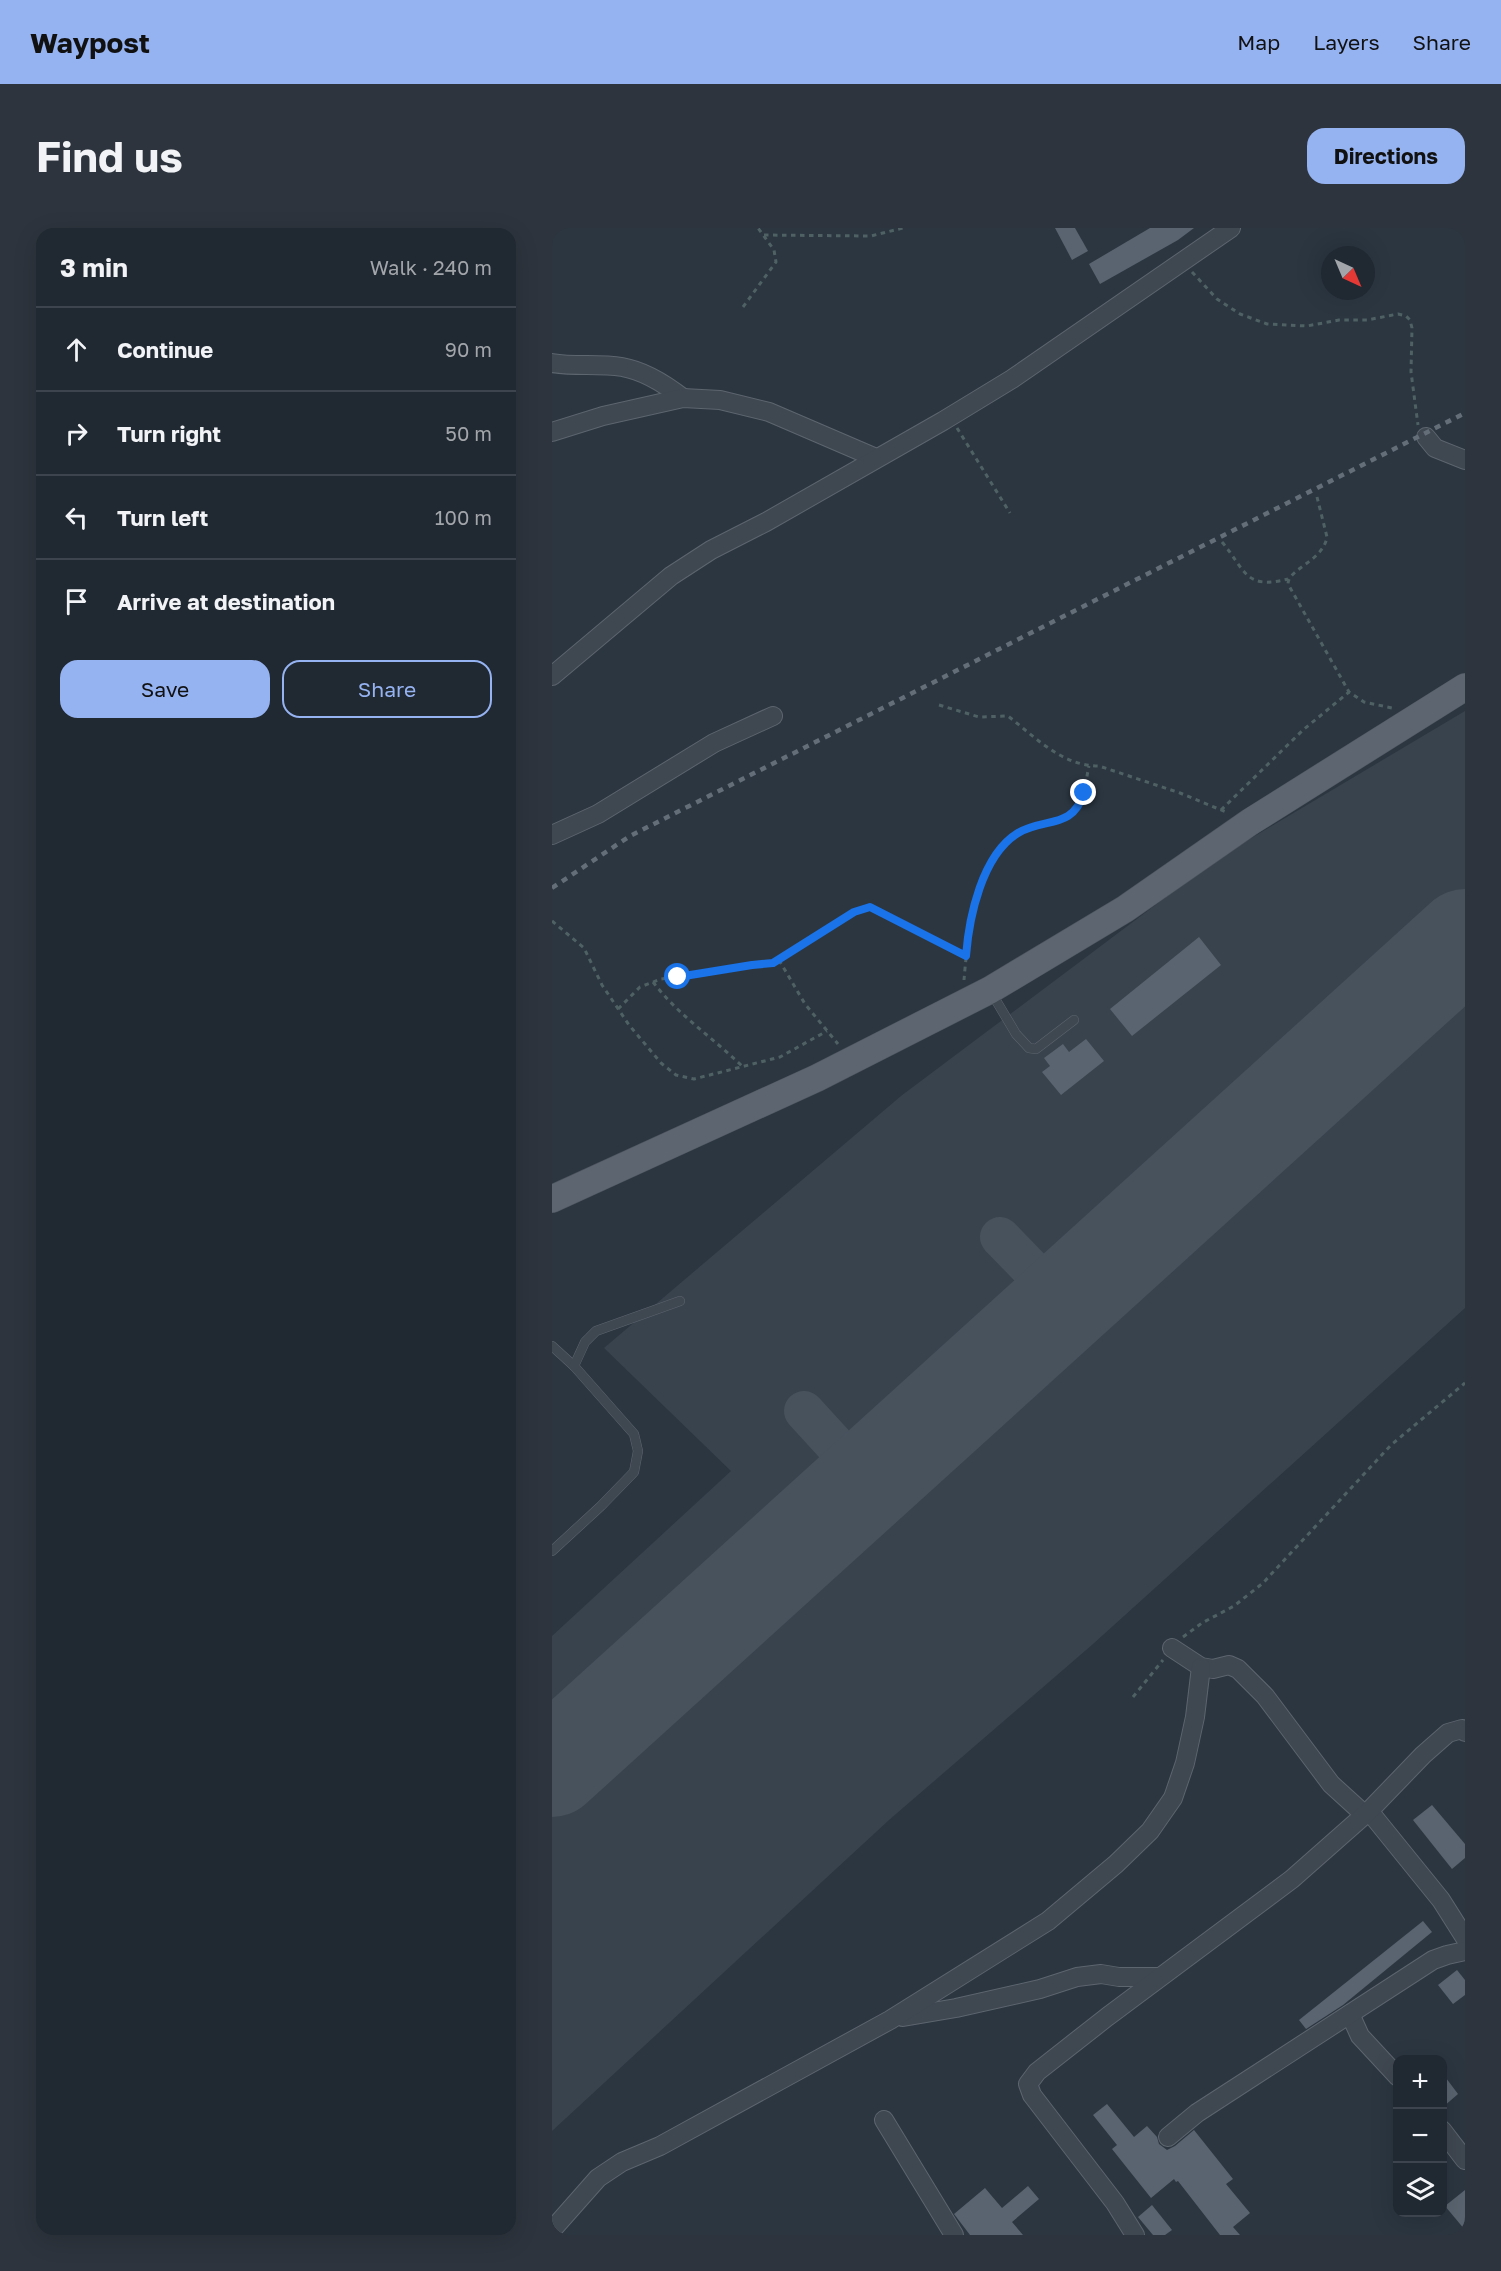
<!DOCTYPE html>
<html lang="en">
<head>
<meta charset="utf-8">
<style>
	body { margin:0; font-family:"Golos Text",sans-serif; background:#2d343d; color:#f1f3f6 }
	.controls { position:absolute; right:18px; bottom:18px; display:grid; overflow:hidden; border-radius:12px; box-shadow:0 6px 24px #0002 }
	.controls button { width:54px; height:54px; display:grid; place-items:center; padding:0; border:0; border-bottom:2px solid #3d444d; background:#202831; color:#f1f3f6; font:30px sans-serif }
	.compass { position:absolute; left:769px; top:18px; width:54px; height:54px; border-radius:50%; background:#202831; box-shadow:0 6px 24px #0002; rotate:136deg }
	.stop { position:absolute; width:18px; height:18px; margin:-14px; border:4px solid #1a73e8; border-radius:50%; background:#fff }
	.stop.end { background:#1a73e8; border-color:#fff; box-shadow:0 2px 6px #0008 }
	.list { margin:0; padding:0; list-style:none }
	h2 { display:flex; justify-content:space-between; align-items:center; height:78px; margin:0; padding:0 24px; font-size:26px }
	h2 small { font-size:20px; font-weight:400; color:#a2a6ab }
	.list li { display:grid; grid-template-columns:39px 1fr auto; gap:18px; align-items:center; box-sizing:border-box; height:84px; padding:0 24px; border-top:2px solid #3d444d }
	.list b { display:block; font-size:22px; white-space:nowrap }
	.list em { font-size:20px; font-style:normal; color:#a2a6ab }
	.actions { display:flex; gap:12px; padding:18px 24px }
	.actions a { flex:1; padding:14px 0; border:2px solid #95b2f1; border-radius:18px; text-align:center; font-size:21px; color:#95b2f1 }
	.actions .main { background:#95b2f1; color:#111 }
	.icon { flex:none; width:33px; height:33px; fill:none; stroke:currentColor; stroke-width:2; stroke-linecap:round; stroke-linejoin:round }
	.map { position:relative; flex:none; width:913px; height:2007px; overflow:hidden; border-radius:18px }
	header { display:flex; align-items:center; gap:36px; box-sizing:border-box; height:84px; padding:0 30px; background:#95b2f1; color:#111 }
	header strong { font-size:28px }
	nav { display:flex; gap:33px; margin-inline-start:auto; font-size:21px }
	.intro { display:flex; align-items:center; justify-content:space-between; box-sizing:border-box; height:144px; padding:0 36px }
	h1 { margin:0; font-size:42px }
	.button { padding:15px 27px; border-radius:18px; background:#95b2f1; color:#111; font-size:21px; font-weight:700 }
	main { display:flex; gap:36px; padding:0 36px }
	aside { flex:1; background:#202831; border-radius:18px; box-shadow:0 6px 24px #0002 }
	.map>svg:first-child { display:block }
</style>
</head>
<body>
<header>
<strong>Waypost</strong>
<nav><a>Map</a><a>Layers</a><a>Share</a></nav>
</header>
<div class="intro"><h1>Find us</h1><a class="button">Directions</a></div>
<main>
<aside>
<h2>3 min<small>Walk · 240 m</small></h2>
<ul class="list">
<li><svg class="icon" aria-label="ahead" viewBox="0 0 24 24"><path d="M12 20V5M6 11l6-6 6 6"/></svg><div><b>Continue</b></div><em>90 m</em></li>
<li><svg class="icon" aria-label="right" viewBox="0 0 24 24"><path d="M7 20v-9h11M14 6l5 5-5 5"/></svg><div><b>Turn right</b></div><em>50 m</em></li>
<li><svg class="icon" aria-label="left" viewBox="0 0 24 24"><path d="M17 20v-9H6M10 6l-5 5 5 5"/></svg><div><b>Turn left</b></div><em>100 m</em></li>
<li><svg class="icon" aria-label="arrive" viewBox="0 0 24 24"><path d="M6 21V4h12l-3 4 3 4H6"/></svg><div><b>Arrive at destination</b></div></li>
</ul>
<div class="actions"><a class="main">Save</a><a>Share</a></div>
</aside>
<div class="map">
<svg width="913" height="2007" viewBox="0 0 913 2007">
	<rect width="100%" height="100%" fill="#2b3641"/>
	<!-- airport -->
	<polygon fill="#39434e" points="913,483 913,1080 541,1416 337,1592 0,1903 0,1408 179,1243 52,1120 349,868 666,630"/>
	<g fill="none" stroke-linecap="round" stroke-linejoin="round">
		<!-- taxiway -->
		<g stroke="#47525d" stroke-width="40">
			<polyline points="448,1009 512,1075"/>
			<polyline points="252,1183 316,1253"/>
		</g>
		<!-- runway -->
		<polyline stroke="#47525d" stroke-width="100" points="0,1539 913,711"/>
	</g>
	<!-- building -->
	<g fill="#596470">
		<polygon points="503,0 523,0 536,23 520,32"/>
		<polygon points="598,0 642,0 626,12 548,56 537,36"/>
		<polygon points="647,709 669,737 580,808 558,781"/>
		<polygon points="534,811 552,833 509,867 490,844 498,838 492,830 511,816 517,824"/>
		<polygon points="880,1577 913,1616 913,1630 900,1641 861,1592"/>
		<polygon points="871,1693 880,1704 791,1777 754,1801 747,1792"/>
		<polygon points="905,1742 913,1752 913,1767 901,1776 886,1757"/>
		<polygon points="891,1846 906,1866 891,1879"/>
		<polygon points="555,1876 582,1909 595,1898 605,1909 607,1916 615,1922 623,1918 642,1902 681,1951 674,1956 698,1985 681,1999 688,2007 668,2007 626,1953 624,1954 622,1951 599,1970 560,1921 565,1917 541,1887"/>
		<polygon points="476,1958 487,1971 460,1994 471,2007 418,2007 402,1986 433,1960 450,1980"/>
		<polygon points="913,1962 913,2002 893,1978"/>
		<polygon points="600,1977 620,2002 613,2007 601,2007 586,1989"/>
	</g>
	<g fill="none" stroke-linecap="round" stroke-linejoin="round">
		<!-- lane casing -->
		<g stroke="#5d656e" stroke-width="10">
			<g id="lane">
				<polyline points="439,764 464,806 477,820 484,821 522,792"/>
				<polyline points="0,1118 22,1138 82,1206 86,1223 82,1244 49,1278 0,1323"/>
				<polyline points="22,1138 33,1114 44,1103 128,1073"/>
			</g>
		</g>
		<!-- street casing -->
		<g stroke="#5d656e" stroke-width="20">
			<g id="street">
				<path d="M 0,135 C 23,139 47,135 70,139 C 93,143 113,156 131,170"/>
				<polyline points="0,204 51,188 131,170 168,172 217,184 324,230"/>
				<polyline points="874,209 883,220 913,232"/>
				<polyline points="0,448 119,348 159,322 214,294 391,193 460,151 679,0"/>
				<polyline points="0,607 46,586 162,515 221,488"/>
				<polyline points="620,1420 649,1439 661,1441 677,1437 686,1441 713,1468 779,1556 813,1587"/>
				<polyline points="817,1583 889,1672 913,1710"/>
				<polyline points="798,1786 808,1808 846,1849"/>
				<polyline points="351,1789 404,1780 488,1761 525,1749 549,1746 567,1749 608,1749"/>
				<polyline points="332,1892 402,2007"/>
				<polyline points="890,1902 913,1932"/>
				<polyline points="616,1909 645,1885 881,1732 895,1727 913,1723"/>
				<polyline points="0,2002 46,1950 70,1934 108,1918 338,1792 496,1693 564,1636 598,1603 621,1570 633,1535 643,1489 649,1439"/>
				<polyline points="583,2007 563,1975 480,1867 476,1856 485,1844 555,1789 740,1651 817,1583 871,1527 896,1505 910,1501 913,1504"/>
			</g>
		</g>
		<!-- primary casing -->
		<g stroke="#4b535d" stroke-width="28">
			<polyline id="primary" points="0,971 265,850 438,762 573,681 698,594 913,459"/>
		</g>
		<!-- path -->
		<g stroke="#4f6163" stroke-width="3" stroke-dasharray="4.5 4.5" stroke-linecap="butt">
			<polyline points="212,7 319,8 351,0"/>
			<polyline points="640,44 665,71 688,86 715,96 755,98 787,92 815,92 846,86 854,88 858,92 860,100 859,144 866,197"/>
			<polyline points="191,79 224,34 222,22 206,0"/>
			<polyline points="405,200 458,285"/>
			<path d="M 765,269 L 775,309 C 771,333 736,341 736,356 L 797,464 L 812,474 L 840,480"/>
			<path d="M 670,314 C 694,343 693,362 736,351"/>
			<path d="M 387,477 L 427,489 L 456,488 C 483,509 510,538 547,538 L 628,565 L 674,584"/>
			<polyline points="669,582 751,502 797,464"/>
			<polyline points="0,693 32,720 50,757 77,797 109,835 124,847 142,851 228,829 275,803"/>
			<polyline points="227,732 253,776 286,816"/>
			<path d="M 412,752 C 415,715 423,643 451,617 C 458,611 466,605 474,602 C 494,593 520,597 529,574 C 534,563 534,550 537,538"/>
			<path d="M 101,754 C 126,787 160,809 190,838"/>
			<polyline points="66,781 88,759 109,751 200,737 221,735 302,684 318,679 414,728"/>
			<polyline points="631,1409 650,1395 682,1378 711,1355 839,1217 913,1155"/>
			<polyline points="581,1469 611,1432"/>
		</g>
		<!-- lane -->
		<use href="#lane" stroke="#3f4751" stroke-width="9"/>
		<!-- street -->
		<use href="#street" stroke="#3f4751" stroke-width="18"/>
		<!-- primary -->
		<use href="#primary" stroke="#5d6670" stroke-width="27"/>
		<!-- rail -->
		<polyline stroke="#636e79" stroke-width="4.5" stroke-dasharray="6 6" stroke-linecap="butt" points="0,660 78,608 913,185"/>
	</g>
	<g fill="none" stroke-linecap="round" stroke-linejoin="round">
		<!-- route -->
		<path stroke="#1a73e8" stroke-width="8" d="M 126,749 L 200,737 L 221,735 L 302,684 L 318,679 L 414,728 C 417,689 430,627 466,605 C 493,589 520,602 532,565"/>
	</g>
</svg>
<div class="controls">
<button>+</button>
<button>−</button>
<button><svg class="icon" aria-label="layers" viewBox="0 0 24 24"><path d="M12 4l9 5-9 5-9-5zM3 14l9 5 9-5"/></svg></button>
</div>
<svg class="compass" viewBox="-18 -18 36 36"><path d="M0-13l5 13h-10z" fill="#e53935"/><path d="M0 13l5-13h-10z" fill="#a2a6ab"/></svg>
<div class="stop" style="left:126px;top:749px"></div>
<div class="stop end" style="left:532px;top:565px"></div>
</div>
</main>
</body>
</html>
